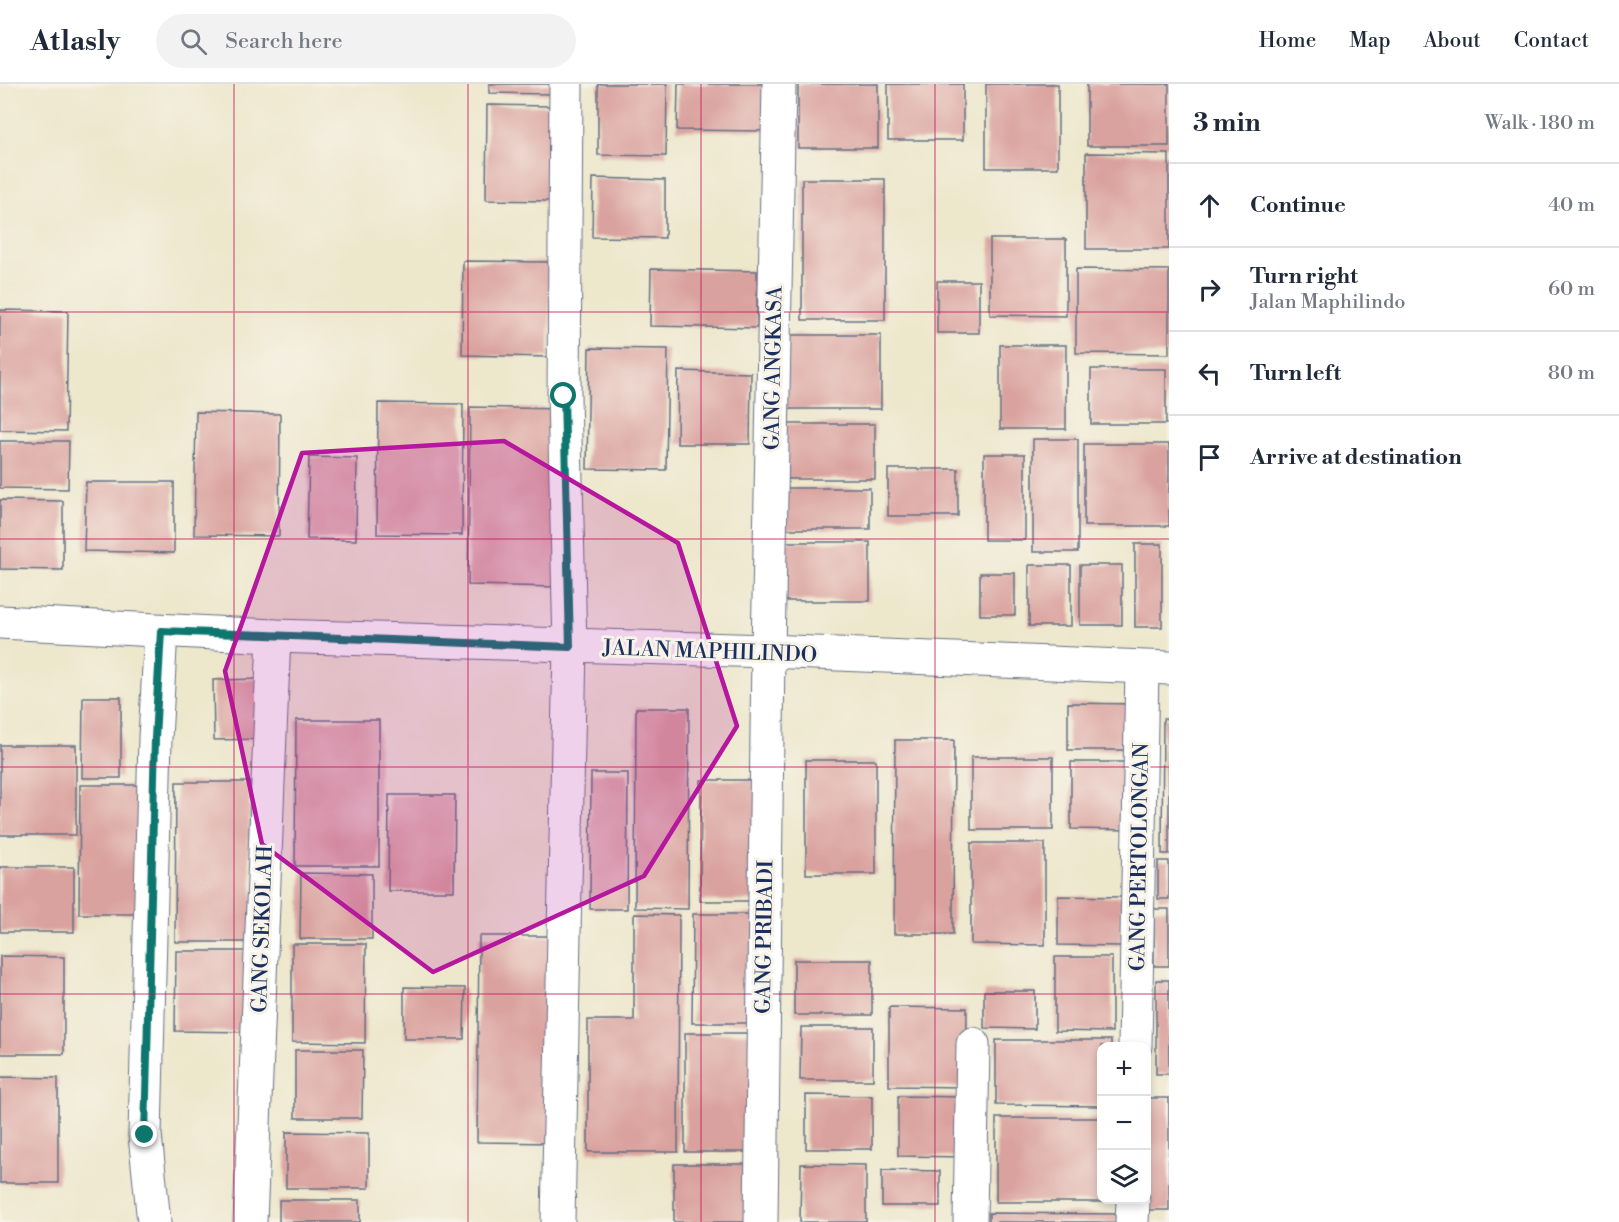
<!DOCTYPE html>
<html lang="en">
<head>
<meta charset="utf-8">
<style>
	body { margin:0; font-family:"Libre Bodoni",serif; background:#f2f2f3; color:#1f2937 }
	.controls { position:absolute; right:18px; bottom:18px; display:grid; overflow:hidden; border-radius:12px; box-shadow:0 3px 9px #0003 }
	.controls button { width:54px; height:54px; display:grid; place-items:center; padding:0; border:0; border-bottom:2px solid #e0e1e3; background:#fff; color:#1f2937; font:30px sans-serif }
	.stop { position:absolute; width:18px; height:18px; margin:-14px; border:4px solid #0f766e; border-radius:50%; background:#fff }
	.stop.end { background:#0f766e; border-color:#fff; box-shadow:0 2px 6px #0008 }
	.list { margin:0; padding:0; list-style:none }
	h2 { display:flex; justify-content:space-between; align-items:center; height:78px; margin:0; padding:0 24px; font-size:26px }
	h2 small { font-size:20px; font-weight:400; color:#747a83 }
	.list li { display:grid; grid-template-columns:39px 1fr auto; gap:18px; align-items:center; box-sizing:border-box; height:84px; padding:0 24px; border-top:2px solid #e0e1e3 }
	.list b { display:block; font-size:22px; white-space:nowrap }
	.list p { margin:0; font-size:20px; white-space:nowrap; color:#747a83 }
	.list em { font-size:20px; font-style:normal; color:#747a83 }
	.icon { flex:none; width:33px; height:33px; fill:none; stroke:currentColor; stroke-width:2; stroke-linecap:round; stroke-linejoin:round }
	.map { position:relative; flex:none; width:1169px; height:1138px; overflow:hidden }
	header { display:flex; align-items:center; gap:36px; box-sizing:border-box; height:84px; padding:0 30px; background:#fff; border-bottom:2px solid #e0e1e3 }
	header strong { font-size:28px }
	nav { display:flex; gap:33px; margin-inline-start:auto; font-size:21px }
	.search { width:420px; height:54px; background:#f2f2f3; display:flex; align-items:center; gap:15px; box-sizing:border-box; padding:0 21px; border-radius:33px; color:#747a83; font-size:22px }
	main { display:flex }
	aside { flex:1; background:#fff }
	.map>svg:first-child { display:block }
</style>
</head>
<body>
<header>
<strong>Atlasly</strong>
<div class="search"><svg class="icon" aria-label="search" viewBox="0 0 24 24"><circle cx="10" cy="10" r="6"/><path d="M15 15l6 6"/></svg>Search here</div>
<nav><a>Home</a><a>Map</a><a>About</a><a>Contact</a></nav>
</header>
<main>
<div class="map">
<svg width="1169" height="1138" viewBox="0 0 1169 1138">
	<rect width="100%" height="100%" fill="#f7f3e8"/>
	<filter id="ink" filterUnits="userSpaceOnUse"><feTurbulence type="fractalNoise" baseFrequency=".0167" numOctaves="2"/><feDisplacementMap in="SourceGraphic" scale="12" xChannelSelector="R" yChannelSelector="G"/><feConvolveMatrix kernelMatrix="1 2 1 2 8 2 1 2 1" color-interpolation-filters="sRGB"/></filter>
	<filter id="wash" filterUnits="userSpaceOnUse"><feTurbulence type="fractalNoise" baseFrequency=".008" numOctaves="4" result="noise"/><feDisplacementMap in="SourceGraphic" scale="24" xChannelSelector="R" yChannelSelector="G"/><feGaussianBlur stdDeviation="1.35" result="paint"/><feColorMatrix in="noise" values="0 0 0 0 0 0 0 0 0 0 0 0 0 0 0 0 0 1.4 0 .05"/><feComposite in="paint" operator="in"/></filter>
	<g filter="url(#wash)">
		<rect width="100%" height="100%" fill="#ede7cc"/>
		<g id="blocks">
			<!-- building -->
			<g fill="#daa29e">
				<polygon points="489,0 554,0 554,10 489,9"/>
				<polygon points="598,0 667,0 666,72 598,71"/>
				<polygon points="678,0 768,0 768,47 677,46"/>
				<rect x="798" y="0" width="80" height="64"/>
				<rect x="888" y="0" width="75" height="56"/>
				<rect x="986" y="0" width="72" height="84"/>
				<rect x="1087" y="0" width="82" height="62"/>
				<polygon points="487,21 550,22 549,117 486,116"/>
				<polygon points="1086,69 1169,70 1169,165 1086,165"/>
				<polygon points="593,94 665,96 665,154 592,153"/>
				<rect x="802" y="95" width="83" height="141"/>
				<polygon points="990,155 1066,155 1066,232 990,231"/>
				<polygon points="463,177 551,178 549,273 462,271"/>
				<polygon points="651,185 757,187 757,244 650,242"/>
				<polygon points="1076,185 1169,186 1169,270 1076,269"/>
				<rect x="937" y="197" width="42" height="52"/>
				<polygon points="0,226 68,227 66,347 0,346"/>
				<rect x="783" y="251" width="98" height="74"/>
				<rect x="1000" y="261" width="66" height="84"/>
				<polygon points="589,264 668,265 666,386 587,385"/>
				<rect x="1091" y="285" width="75" height="55"/>
				<polygon points="678,287 751,289 750,360 677,360"/>
				<polygon points="378,319 463,320 462,451 377,450"/>
				<polygon points="470,323 560,325 558,503 468,501"/>
				<polygon points="196,328 280,330 279,452 194,451"/>
				<rect x="779" y="340" width="96" height="55"/>
				<rect x="1033" y="355" width="45" height="113"/>
				<polygon points="0,357 69,357 68,405 0,404"/>
				<rect x="1084" y="360" width="85" height="82"/>
				<rect x="984" y="370" width="41" height="86"/>
				<polygon points="309,373 357,374 356,456 307,455"/>
				<rect x="888" y="385" width="70" height="47"/>
				<polygon points="86,398 174,398 174,469 84,467"/>
				<rect x="773" y="404" width="97" height="41"/>
				<polygon points="0,416 63,417 63,486 0,485"/>
				<rect x="773" y="458" width="97" height="59"/>
				<rect x="1135" y="460" width="27" height="83"/>
				<rect x="1029" y="481" width="42" height="61"/>
				<rect x="1080" y="481" width="42" height="60"/>
				<rect x="980" y="489" width="35" height="42"/>
				<polygon points="266,595 267,655 214,656 213,596"/>
				<polygon points="83,613 121,613 121,694 82,694"/>
				<polygon points="1068,619 1135,620 1134,666 1068,666"/>
				<polygon points="636,624 689,624 688,825 635,824"/>
				<polygon points="1163,635 1169,635 1169,770 1162,770"/>
				<polygon points="296,636 379,636 379,782 295,782"/>
				<polygon points="895,656 954,656 953,850 894,850"/>
				<rect x="0" y="661" width="76" height="90"/>
				<rect x="971" y="673" width="82" height="73"/>
				<rect x="806" y="676" width="70" height="114"/>
				<polygon points="1071,678 1133,678 1133,746 1071,745"/>
				<polygon points="591,689 628,689 627,825 590,825"/>
				<polygon points="701,696 758,696 757,817 700,817"/>
				<polygon points="176,698 250,698 249,774 258,858 175,858"/>
				<polygon points="80,701 148,701 147,830 79,830"/>
				<polygon points="389,711 455,711 454,807 388,807"/>
				<polygon points="971,759 1045,759 1045,861 971,860"/>
				<rect x="1158" y="777" width="11" height="38"/>
				<rect x="0" y="783" width="74" height="65"/>
				<polygon points="301,789 372,790 372,855 300,855"/>
				<polygon points="1058,812 1122,813 1121,862 1058,861"/>
				<rect x="1154" y="825" width="15" height="57"/>
				<polygon points="634,830 679,831 678,1068 588,1068 588,936 634,936"/>
				<polygon points="693,830 757,830 757,939 692,939"/>
				<polygon points="479,852 554,852 552,1059 477,1058"/>
				<polygon points="292,860 366,860 365,959 292,958"/>
				<polygon points="176,867 253,867 253,948 175,947"/>
				<polygon points="0,872 64,873 64,970 0,970"/>
				<polygon points="1055,873 1112,873 1112,948 1055,947"/>
				<rect x="794" y="876" width="78" height="55"/>
				<rect x="1156" y="896" width="13" height="94"/>
				<polygon points="404,903 465,904 464,955 404,955"/>
				<polygon points="984,907 1035,907 1035,945 984,944"/>
				<polygon points="889,923 967,924 966,1003 889,1002"/>
				<polygon points="801,943 873,943 873,996 800,996"/>
				<polygon points="685,949 753,949 752,1068 685,1068"/>
				<polygon points="996,956 1111,956 1111,962 1102,962 1102,1022 996,1021"/>
				<polygon points="295,966 363,966 362,1034 295,1034"/>
				<polygon points="0,993 58,994 58,1099 0,1099"/>
				<polygon points="806,1011 872,1012 872,1065 806,1065"/>
				<polygon points="898,1012 968,1013 967,1073 898,1072"/>
				<polygon points="1146,1014 1169,1014 1169,1126 1144,1126 1146,1116"/>
				<polygon points="996,1034 1102,1034 1102,1116 1110,1116 1110,1118 996,1118"/>
				<polygon points="286,1048 369,1049 369,1104 286,1104"/>
				<rect x="674" y="1080" width="83" height="58"/>
				<polygon points="801,1080 866,1081 866,1138 800,1138"/>
				<polygon points="882,1086 940,1087 940,1122 882,1122"/>
				<rect x="279" y="1116" width="81" height="22"/>
				<polygon points="989,1129 1120,1130 1120,1138 989,1138"/>
			</g>
		</g>
	</g>
	<g filter="url(#ink)">
		<use href="#blocks" fill-opacity="0" stroke="#646f84" stroke-width="1.5"/>
		<g fill="none" stroke-linecap="round" stroke-linejoin="round">
			<!-- minor casing -->
			<g stroke="#646f84" stroke-width="35">
				<g id="minor">
					<polyline points="0,538 274,552 768,567 1169,584"/>
					<polyline points="1135,962 1142,584"/>
					<polyline points="154,1138 145,1051 155,654 161,547"/>
					<polyline points="250,1138 274,552"/>
					<polyline points="558,1138 570,563 564,312 566,0"/>
					<polyline points="761,1138 768,567 779,0"/>
					<polyline points="970,1138 973,960"/>
					<polyline points="1132,1138 1133,1116"/>
				</g>
			</g>
			<!-- minor -->
			<use href="#minor" stroke="#fff" stroke-width="33"/>
		</g>
	</g>
	<g fill="none" stroke-linecap="round" stroke-linejoin="round" filter="url(#ink)">
		<!-- route -->
		<polyline stroke="#0f766e" stroke-width="8" points="145,1051 155,654 161,547 570,563 564,312"/>
	</g>
	<!-- marked area -->
	<path fill="#b5179e" fill-opacity="0.2" stroke="#b5179e" stroke-width="4.5" stroke-linejoin="round" d="M 504,357 L 678,459 L 737,642 L 644,792 L 433,888 L 262,760 L 225,587 L 302,369 Z"/>
	<!-- grid -->
	<path fill="none" stroke="#c2185b" stroke-width="1.5" stroke-opacity="0.55" d="M 234,0 L 234,1138M 468,0 L 468,1138M 701,0 L 701,1138M 935,0 L 935,1138M 0,228 L 1169,228M 0,455 L 1169,455M 0,683 L 1169,683M 0,910 L 1169,910"/>
	<g text-anchor="middle" stroke-width="6" stroke-linejoin="round" paint-order="stroke">
		<!-- street labels -->
		<g font-size="21" fill="#1b2f5e" stroke="#f7f3e8">
			<text transform="translate(773 284) rotate(-89)" y="7">GANG ANGKASA</text>
			<text transform="translate(710 567) rotate(2)" y="7">JALAN MAPHILINDO</text>
			<text transform="translate(1139 773) rotate(-89)" y="7">GANG PERTOLONGAN</text>
			<text transform="translate(262 845) rotate(-88)" y="7">GANG SEKOLAH</text>
			<text transform="translate(764 853) rotate(-89)" y="7">GANG PRIBADI</text>
		</g>
	</g>
</svg>
<div class="controls">
<button>+</button>
<button>−</button>
<button><svg class="icon" aria-label="layers" viewBox="0 0 24 24"><path d="M12 4l9 5-9 5-9-5zM3 14l9 5 9-5"/></svg></button>
</div>
<div class="stop" style="left:564px;top:312px"></div>
<div class="stop end" style="left:145px;top:1051px"></div>
</div>
<aside>
<h2>3 min<small>Walk · 180 m</small></h2>
<ul class="list">
<li><svg class="icon" aria-label="ahead" viewBox="0 0 24 24"><path d="M12 20V5M6 11l6-6 6 6"/></svg><div><b>Continue</b></div><em>40 m</em></li>
<li><svg class="icon" aria-label="right" viewBox="0 0 24 24"><path d="M7 20v-9h11M14 6l5 5-5 5"/></svg><div><b>Turn right</b><p>Jalan Maphilindo</p></div><em>60 m</em></li>
<li><svg class="icon" aria-label="left" viewBox="0 0 24 24"><path d="M17 20v-9H6M10 6l-5 5 5 5"/></svg><div><b>Turn left</b></div><em>80 m</em></li>
<li><svg class="icon" aria-label="arrive" viewBox="0 0 24 24"><path d="M6 21V4h12l-3 4 3 4H6"/></svg><div><b>Arrive at destination</b></div></li>
</ul>
</aside>
</main>
</body>
</html>
